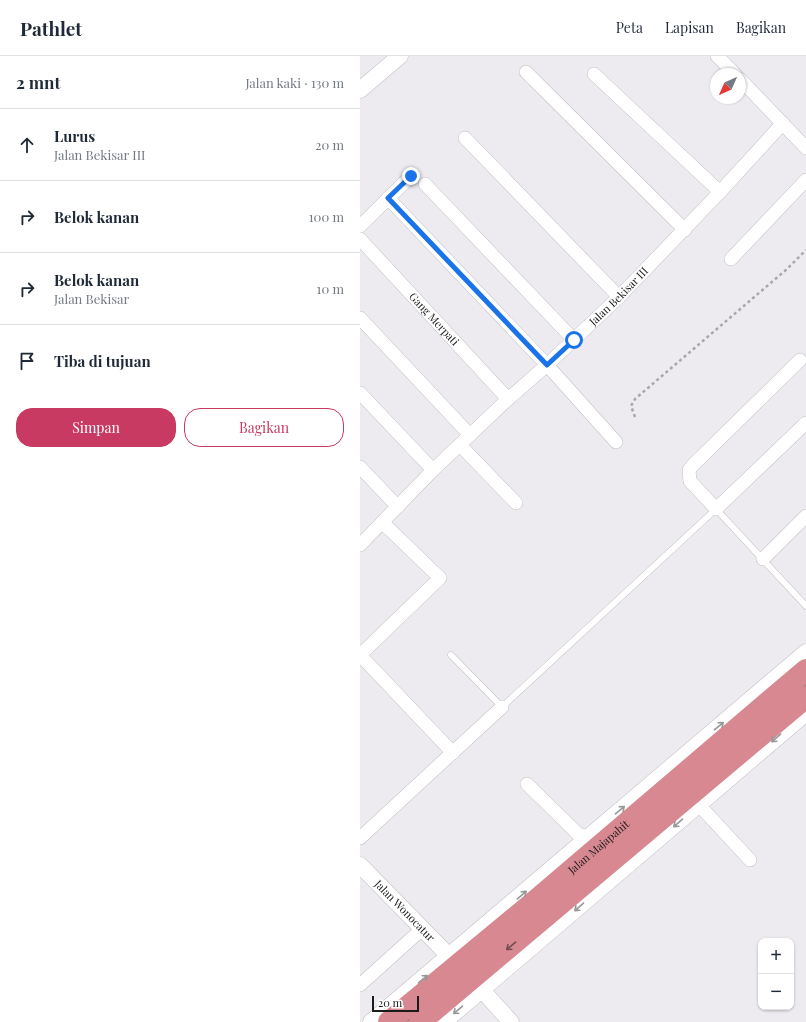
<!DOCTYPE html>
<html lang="id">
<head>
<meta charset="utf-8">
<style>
	body { margin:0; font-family:"Playfair Display",serif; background:#f2f2f3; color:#1f2937 }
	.controls { position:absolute; right:12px; bottom:12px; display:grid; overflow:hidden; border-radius:8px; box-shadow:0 1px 3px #0004 }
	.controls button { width:36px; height:36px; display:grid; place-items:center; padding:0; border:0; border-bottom:1px solid #e0e1e3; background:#fff; color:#1f2937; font:20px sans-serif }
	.compass { position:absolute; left:350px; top:12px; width:36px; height:36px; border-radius:50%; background:#fff; box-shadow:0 1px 3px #0004; rotate:225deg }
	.scale { position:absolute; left:12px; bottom:10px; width:47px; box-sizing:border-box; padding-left:4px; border:2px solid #1c1b1c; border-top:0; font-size:11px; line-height:14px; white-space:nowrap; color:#1c1b1c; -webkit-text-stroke:3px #fff; paint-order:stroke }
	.stop { position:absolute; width:12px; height:12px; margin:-9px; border:3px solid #1a73e8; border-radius:50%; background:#fff }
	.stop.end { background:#1a73e8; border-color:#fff; box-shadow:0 1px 4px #0008 }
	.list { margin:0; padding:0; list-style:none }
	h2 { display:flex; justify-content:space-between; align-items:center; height:52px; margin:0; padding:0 16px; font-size:17px }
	h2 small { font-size:13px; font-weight:400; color:#747a83 }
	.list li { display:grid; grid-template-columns:26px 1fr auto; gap:12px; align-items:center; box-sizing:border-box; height:72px; padding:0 16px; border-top:1px solid #e0e1e3 }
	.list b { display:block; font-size:15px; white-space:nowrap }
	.list p { margin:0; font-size:13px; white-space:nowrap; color:#747a83 }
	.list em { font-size:13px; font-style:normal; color:#747a83 }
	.actions { display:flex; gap:8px; padding:12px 16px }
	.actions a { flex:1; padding:9px 0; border:1px solid #c93a62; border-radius:16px; text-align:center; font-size:14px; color:#c93a62 }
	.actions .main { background:#c93a62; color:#fff }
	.icon { flex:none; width:22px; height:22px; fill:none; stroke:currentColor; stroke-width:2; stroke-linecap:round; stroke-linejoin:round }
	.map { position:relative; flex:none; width:446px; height:966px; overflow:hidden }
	header { display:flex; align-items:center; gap:24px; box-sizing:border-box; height:56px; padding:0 20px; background:#fff; border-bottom:1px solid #e0e1e3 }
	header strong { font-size:19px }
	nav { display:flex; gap:22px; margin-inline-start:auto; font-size:14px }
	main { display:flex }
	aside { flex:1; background:#fff }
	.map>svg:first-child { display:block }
</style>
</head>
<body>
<header>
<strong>Pathlet</strong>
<nav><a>Peta</a><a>Lapisan</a><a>Bagikan</a></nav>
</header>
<main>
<aside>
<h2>2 mnt<small>Jalan kaki · 130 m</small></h2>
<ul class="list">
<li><svg class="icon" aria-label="ahead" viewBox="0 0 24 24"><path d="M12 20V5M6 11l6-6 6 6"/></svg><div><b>Lurus</b><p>Jalan Bekisar III</p></div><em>20 m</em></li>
<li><svg class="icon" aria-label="right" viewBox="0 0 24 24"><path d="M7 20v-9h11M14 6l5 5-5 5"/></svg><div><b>Belok kanan</b></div><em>100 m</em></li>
<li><svg class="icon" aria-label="right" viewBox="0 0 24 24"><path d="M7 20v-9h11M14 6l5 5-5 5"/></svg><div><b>Belok kanan</b><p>Jalan Bekisar</p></div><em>10 m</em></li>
<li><svg class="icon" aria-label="arrive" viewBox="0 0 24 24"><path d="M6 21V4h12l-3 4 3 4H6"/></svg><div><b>Tiba di tujuan</b></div></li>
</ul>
<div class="actions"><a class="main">Simpan</a><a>Bagikan</a></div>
</aside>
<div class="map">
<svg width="446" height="966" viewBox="0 0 446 966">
	<rect width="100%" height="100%" fill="#edebef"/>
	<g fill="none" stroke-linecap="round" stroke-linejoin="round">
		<!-- service casing -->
		<g stroke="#c2c0c4" stroke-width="7">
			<polyline id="service" points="91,599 142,651 356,453 446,550"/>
		</g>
		<!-- minor casing -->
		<g stroke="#c2c0c4" stroke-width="14">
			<g id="minor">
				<polyline points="357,0 375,18"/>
				<polyline points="166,16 325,174"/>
				<polyline points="234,18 360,136"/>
				<polyline points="380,23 446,92"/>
				<polyline points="105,82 259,241"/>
				<polyline points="65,128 214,284"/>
				<polyline points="28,142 187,309 256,386"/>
				<polyline points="0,170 51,120"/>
				<path id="s1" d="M 0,183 L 148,343"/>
				<polyline points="371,203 446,124"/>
				<polyline points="0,262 110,379"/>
				<polyline points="440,304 333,409 329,414 330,425 356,453 446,367"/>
				<polyline points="0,337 73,414"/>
				<polyline points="100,389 156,447"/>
				<polyline points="0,411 38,451"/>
				<path id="s2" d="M 0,489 L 73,414 L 148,343 L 187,309 L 259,241 L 360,136 L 423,67"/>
				<polyline points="403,503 446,460"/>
				<polyline points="0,599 80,522 23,467"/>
				<polyline points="0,599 93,697"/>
				<polyline points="167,728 218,778 228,781"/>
				<polyline points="339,749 390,804"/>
				<polyline points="0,782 142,651"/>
				<polyline points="0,929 62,873"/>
			</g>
		</g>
		<!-- tertiary casing -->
		<g stroke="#c2c0c4" stroke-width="17">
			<g id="tertiary">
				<polyline points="0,34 40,0"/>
				<path id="s3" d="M 0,809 L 90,901"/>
				<polyline points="122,934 151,966"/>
				<polyline points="11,966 446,596"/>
				<polyline points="84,966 446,657"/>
			</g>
		</g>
		<!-- trunk casing -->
		<g stroke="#904f55" stroke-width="23">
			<g id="trunk">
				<path id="s4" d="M 29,966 L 174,846 L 446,614"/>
				<polyline points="60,966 446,641"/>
			</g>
		</g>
		<!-- path -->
		<polyline stroke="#a9a7aa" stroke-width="2.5" stroke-dasharray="3 3" stroke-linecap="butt" points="275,361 271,350 275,343 427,213 446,194"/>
		<!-- service -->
		<use href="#service" stroke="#fff" stroke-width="6"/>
		<!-- minor -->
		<use href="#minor" stroke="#fff" stroke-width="13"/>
		<!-- tertiary -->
		<use href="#tertiary" stroke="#fff" stroke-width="16"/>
		<!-- trunk -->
		<use href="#trunk" stroke="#d88890" stroke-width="22"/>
	</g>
	<!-- one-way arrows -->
	<defs><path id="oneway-shaft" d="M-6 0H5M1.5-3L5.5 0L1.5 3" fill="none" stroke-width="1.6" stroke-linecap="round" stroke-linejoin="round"/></defs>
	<g stroke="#999899">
		<use href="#oneway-shaft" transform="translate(359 670) rotate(-40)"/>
		<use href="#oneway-shaft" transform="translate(416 682) rotate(139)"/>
		<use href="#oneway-shaft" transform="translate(260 754) rotate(-40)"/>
		<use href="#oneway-shaft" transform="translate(318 767) rotate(139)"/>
		<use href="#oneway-shaft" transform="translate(162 839) rotate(-41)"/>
		<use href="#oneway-shaft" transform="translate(219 851) rotate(139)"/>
		<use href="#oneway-shaft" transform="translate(63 923) rotate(-40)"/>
		<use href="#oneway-shaft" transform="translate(98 954) rotate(140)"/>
	</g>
	<use stroke="#714c50" href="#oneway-shaft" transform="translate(151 890) rotate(140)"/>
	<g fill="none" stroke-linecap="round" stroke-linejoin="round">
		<!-- route -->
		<polyline stroke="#1a73e8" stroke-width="5" points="51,120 28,142 187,309 214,284"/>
	</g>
	<g text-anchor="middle" stroke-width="3.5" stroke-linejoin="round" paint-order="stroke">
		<!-- street labels -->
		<g font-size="11" fill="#1c1b1c" stroke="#fff">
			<text dy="4" stroke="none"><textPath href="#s2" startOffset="359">Jalan Bekisar III</textPath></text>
			<text dy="4" stroke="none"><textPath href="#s1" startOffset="109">Gang Merpati</textPath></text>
			<text dy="4" stroke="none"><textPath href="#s4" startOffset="273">Jalan Majapahit</textPath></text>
			<text dy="4" stroke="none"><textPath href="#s3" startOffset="64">Jalan Wonocatur</textPath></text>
		</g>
	</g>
</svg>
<div class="controls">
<button>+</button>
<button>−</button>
</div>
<svg class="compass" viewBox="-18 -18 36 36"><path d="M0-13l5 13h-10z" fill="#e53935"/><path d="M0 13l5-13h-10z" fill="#747a83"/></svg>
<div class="scale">20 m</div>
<div class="stop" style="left:214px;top:284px"></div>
<div class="stop end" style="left:51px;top:120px"></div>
</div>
</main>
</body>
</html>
